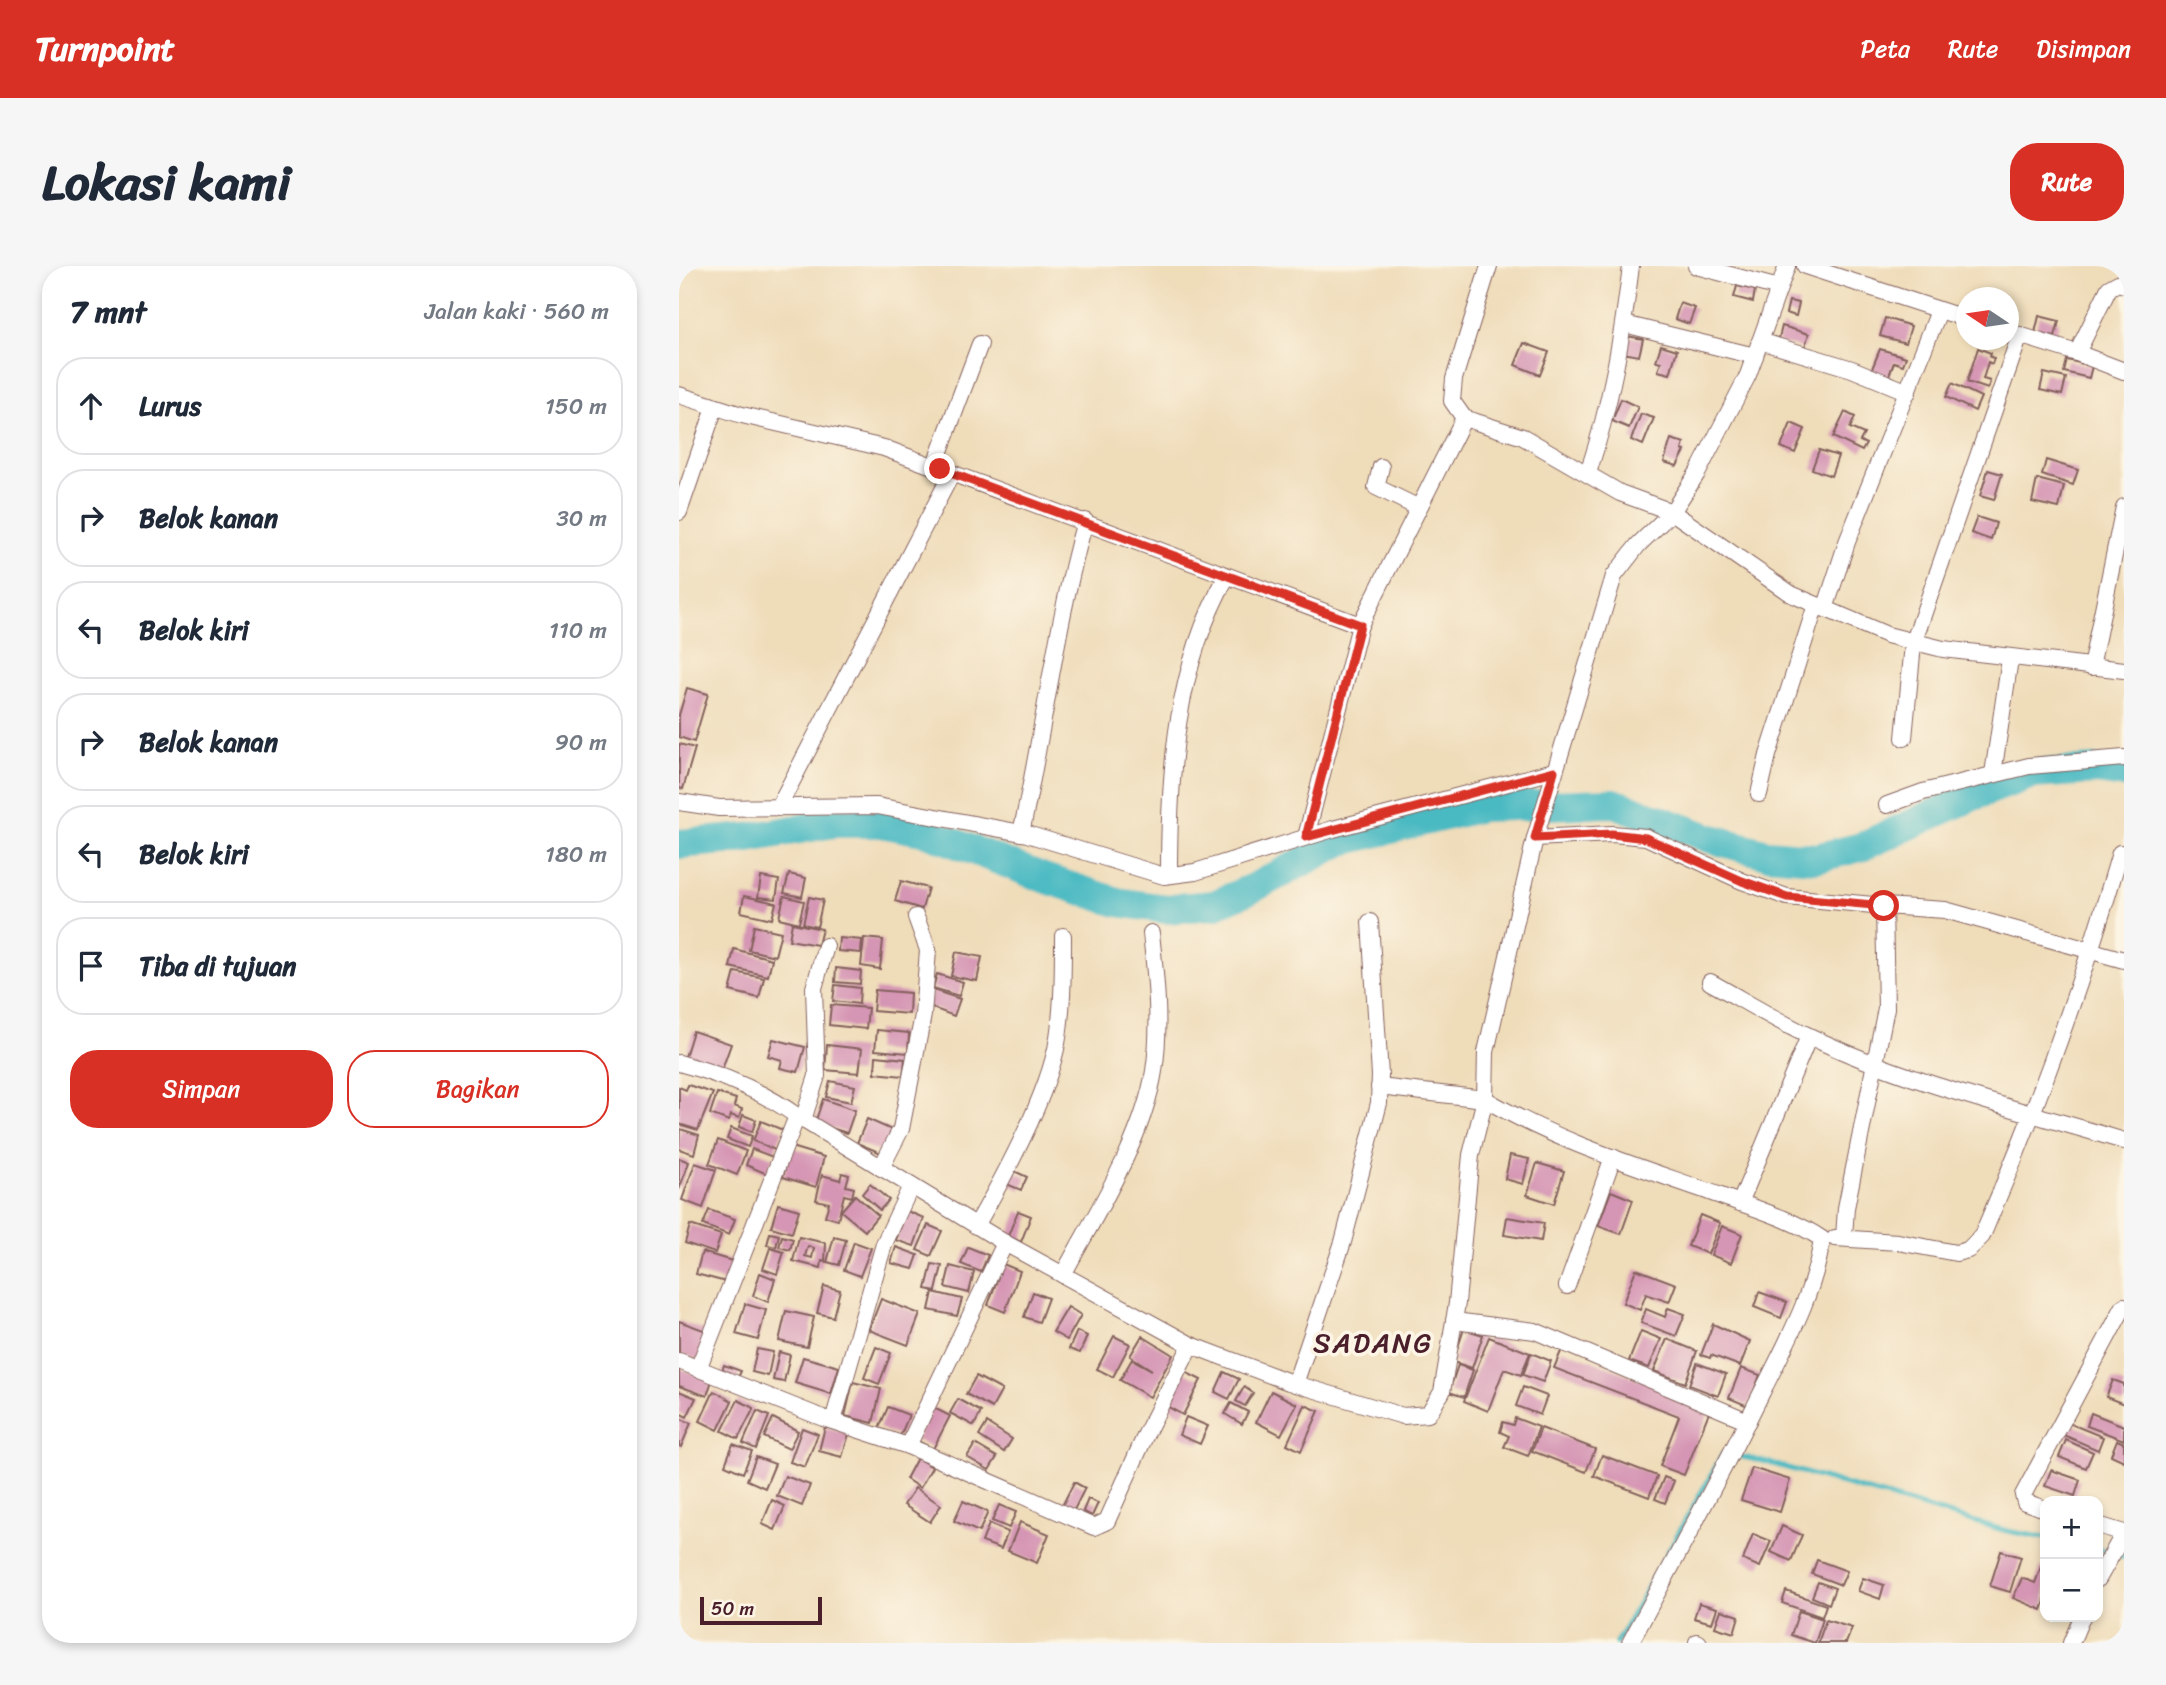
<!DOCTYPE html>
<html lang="id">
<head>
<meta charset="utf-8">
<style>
	body { margin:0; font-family:Sriracha,sans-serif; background:#f6f6f7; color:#1f2937 }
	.controls { position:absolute; right:21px; bottom:21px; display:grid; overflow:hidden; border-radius:14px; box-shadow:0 4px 10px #0003 }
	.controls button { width:63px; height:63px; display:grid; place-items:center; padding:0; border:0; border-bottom:2px solid #e0e1e3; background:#fff; color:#1f2937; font:35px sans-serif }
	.compass { position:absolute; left:1277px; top:21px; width:63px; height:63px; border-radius:50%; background:#fff; box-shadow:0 4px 10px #0003; rotate:283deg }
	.scale { position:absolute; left:21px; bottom:18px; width:122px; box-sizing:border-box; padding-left:7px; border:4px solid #4a1f2b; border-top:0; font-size:19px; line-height:24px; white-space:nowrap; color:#4a1f2b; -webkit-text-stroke:5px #fcf5e5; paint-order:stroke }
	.stop { position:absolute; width:21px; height:21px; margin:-16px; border:5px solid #d93025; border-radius:50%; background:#fff }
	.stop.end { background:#d93025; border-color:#fff; box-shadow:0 2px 7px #0008 }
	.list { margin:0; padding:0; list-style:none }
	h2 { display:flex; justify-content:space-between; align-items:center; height:91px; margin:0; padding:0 28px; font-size:30px }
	h2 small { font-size:23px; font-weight:400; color:#747a83 }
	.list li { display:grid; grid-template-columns:46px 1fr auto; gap:21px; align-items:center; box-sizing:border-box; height:98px; margin:0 14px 14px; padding:0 14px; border:2px solid #e0e1e3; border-radius:28px }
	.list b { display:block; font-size:26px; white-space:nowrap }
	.list em { font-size:23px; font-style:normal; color:#747a83 }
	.actions { display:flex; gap:14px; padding:21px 28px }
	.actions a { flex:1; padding:16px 0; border:2px solid #d93025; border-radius:28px; text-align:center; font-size:24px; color:#d93025 }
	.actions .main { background:#d93025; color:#fff }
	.icon { flex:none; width:38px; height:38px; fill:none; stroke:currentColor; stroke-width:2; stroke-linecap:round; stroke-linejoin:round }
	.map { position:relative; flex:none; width:1445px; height:1377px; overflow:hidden; border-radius:28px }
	header { display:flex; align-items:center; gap:42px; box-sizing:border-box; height:98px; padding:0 35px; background:#d93025; color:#fff }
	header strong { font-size:33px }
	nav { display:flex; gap:38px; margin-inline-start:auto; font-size:24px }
	.intro { display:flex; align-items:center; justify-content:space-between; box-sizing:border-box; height:168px; padding:0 42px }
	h1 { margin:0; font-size:49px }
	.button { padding:18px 32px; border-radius:28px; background:#d93025; color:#fff; font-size:24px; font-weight:700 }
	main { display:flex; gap:42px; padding:0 42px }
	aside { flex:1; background:#fff; border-radius:28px; box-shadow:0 4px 10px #0003 }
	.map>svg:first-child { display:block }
</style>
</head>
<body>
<header>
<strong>Turnpoint</strong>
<nav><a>Peta</a><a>Rute</a><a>Disimpan</a></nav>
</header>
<div class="intro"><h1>Lokasi kami</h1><a class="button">Rute</a></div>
<main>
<aside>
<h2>7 mnt<small>Jalan kaki · 560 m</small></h2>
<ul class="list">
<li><svg class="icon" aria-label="ahead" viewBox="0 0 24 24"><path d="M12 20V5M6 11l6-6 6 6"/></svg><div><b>Lurus</b></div><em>150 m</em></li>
<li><svg class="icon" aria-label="right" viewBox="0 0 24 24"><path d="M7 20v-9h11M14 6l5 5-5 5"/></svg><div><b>Belok kanan</b></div><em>30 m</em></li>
<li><svg class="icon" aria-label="left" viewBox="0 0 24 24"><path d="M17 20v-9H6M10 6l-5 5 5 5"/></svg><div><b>Belok kiri</b></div><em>110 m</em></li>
<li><svg class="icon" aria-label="right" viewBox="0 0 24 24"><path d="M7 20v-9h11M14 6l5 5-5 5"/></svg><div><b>Belok kanan</b></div><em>90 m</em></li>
<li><svg class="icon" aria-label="left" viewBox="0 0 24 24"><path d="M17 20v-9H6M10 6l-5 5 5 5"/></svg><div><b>Belok kiri</b></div><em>180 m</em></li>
<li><svg class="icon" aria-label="arrive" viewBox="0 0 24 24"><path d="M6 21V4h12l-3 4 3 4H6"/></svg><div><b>Tiba di tujuan</b></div></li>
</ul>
<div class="actions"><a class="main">Simpan</a><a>Bagikan</a></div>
</aside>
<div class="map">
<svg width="1445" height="1377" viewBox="0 0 1445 1377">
	<rect width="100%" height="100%" fill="#fcf5e5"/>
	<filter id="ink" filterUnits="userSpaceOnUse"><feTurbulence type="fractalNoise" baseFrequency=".0143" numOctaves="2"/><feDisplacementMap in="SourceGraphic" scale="14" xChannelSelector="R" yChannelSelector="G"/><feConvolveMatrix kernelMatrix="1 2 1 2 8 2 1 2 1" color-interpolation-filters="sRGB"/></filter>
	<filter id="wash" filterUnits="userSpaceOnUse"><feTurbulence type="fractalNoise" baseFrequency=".00686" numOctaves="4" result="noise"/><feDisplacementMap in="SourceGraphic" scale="28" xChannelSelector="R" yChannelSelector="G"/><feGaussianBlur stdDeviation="1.57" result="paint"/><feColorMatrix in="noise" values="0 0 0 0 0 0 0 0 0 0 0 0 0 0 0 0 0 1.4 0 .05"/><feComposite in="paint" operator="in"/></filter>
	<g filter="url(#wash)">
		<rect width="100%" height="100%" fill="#efdcb9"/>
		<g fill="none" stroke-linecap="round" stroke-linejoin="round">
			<!-- stream -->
			<g stroke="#4ab9c2" stroke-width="5">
				<polyline points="1053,1189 1084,1195 1328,1265 1366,1272"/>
				<polyline points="1419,1283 1445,1291"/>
				<polyline points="937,1377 1044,1188"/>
			</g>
			<!-- river -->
			<polyline stroke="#4ab9c2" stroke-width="30" points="0,578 69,572 155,557 202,557 248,566 365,612 438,636 487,643 535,639 576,621 663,575 803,541 935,537 1030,572 1088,588 1137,592 1182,581 1292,531 1353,508 1417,504 1445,508"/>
		</g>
		<g id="blocks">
			<!-- building -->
			<g fill="#d595b4" fill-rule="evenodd">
				<polygon points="1058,20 1076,24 1074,36 1055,31"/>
				<polygon points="1110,35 1120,37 1117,50 1107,47"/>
				<polygon points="1001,37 1016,42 1010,58 996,53"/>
				<polygon points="1360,50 1380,55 1376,71 1356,67"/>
				<polygon points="1206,52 1232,60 1227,77 1201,70"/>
				<polygon points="1103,60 1130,68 1125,83 1099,76"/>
				<polygon points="948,70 964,73 960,90 944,87"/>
				<polygon points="845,77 870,86 861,109 836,99"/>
				<polygon points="982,79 998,84 991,108 979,105 982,96 977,95"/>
				<polygon points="1299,82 1312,87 1311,91 1315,92 1313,98 1309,96 1304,113 1311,115 1309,123 1288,116"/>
				<polygon points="1201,83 1227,91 1224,99 1215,96 1209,112 1192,105"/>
				<polygon points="1388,94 1413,100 1410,112 1385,106"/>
				<polygon points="1365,107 1387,112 1383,129 1361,124"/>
				<polygon points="1273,117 1302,131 1296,145 1267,131"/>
				<polygon points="942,133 959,141 950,162 933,155"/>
				<polygon points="1166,146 1176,151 1171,162 1185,168 1181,175 1187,178 1183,185 1154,171"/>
				<polygon points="962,148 975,152 964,179 952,174"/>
				<polygon points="1112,157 1126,163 1116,187 1102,181"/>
				<polygon points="992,173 1005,177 1003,184 1006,185 998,200 985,196"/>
				<polygon points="1140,184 1159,190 1152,210 1133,203"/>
				<polygon points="1367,194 1399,204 1394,219 1363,209"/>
				<polygon points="1309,204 1323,208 1315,234 1301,230"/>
				<polygon points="1358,213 1385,220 1380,242 1353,236"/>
				<polygon points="1298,251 1317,257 1312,274 1292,267"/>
				<polygon points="8,422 29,428 15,476 0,471 0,449"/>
				<polygon points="0,478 16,482 4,523 0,522"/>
				<polygon points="110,608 127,612 123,631 105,627"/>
				<polygon points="82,611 100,614 97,633 79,631"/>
				<polygon points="222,615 249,622 243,643 216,635"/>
				<polygon points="65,630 97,637 93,653 62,646"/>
				<polygon points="105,630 125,635 120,657 100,652"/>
				<polygon points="130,631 144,634 138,661 124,658"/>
				<polygon points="113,657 143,663 139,679 110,674"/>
				<polygon points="75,660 102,666 96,690 70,684"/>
				<polygon points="160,672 183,674 182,687 159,685"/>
				<polygon points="185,672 204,674 201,703 182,700"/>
				<polygon points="55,683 93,693 89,710 51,701"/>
				<polygon points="277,686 303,691 298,715 272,710"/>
				<polygon points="157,702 182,705 181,718 156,716"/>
				<polygon points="56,706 85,712 80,732 51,725"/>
				<polygon points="258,708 284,716 280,730 254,722"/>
				<polygon points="156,719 181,722 180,738 154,735"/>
				<polygon points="196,724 231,727 230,748 194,745"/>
				<polygon points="254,724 281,733 275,750 248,740"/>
				<polygon points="152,739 189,742 187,763 150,759"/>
				<polygon points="198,764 230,767 229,787 196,784"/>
				<polygon points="14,765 52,778 42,806 5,794"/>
				<polygon points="94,773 126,781 119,806 101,802 103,794 89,790"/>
				<polygon points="148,779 183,783 180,807 146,804"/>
				<polygon points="197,790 226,793 224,810 196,807"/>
				<polygon points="151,815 176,820 172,836 147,831"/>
				<polygon points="9,819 34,827 19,864 0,858 0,821 7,824"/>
				<polygon points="38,827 57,833 55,840 63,843 60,852 52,849 50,855 31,848"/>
				<polygon points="144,833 176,844 168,867 136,857"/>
				<polygon points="64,849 77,854 73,866 60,861"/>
				<polygon points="188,853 213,864 202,887 178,877"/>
				<polygon points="82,855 104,864 96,884 74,875"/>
				<polygon points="52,862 73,870 69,881 48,873"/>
				<polygon points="1,863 20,869 15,888 0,883"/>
				<polygon points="39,874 67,885 58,909 30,898"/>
				<polygon points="112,881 145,891 137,921 104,911"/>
				<polygon points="73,883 94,891 88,908 67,899"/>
				<polygon points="831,889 850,893 844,918 826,913"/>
				<polygon points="0,892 10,896 0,924"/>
				<polygon points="16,897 37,904 24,942 3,934"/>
				<polygon points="858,897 885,905 875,938 848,929"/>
				<polygon points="331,903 348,911 342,924 325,917"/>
				<polygon points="163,907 170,909 167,920 175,922 173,931 165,929 159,954 146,950 150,937 137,934 143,909 161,914"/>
				<polygon points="191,918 210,934 201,944 183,928"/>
				<polygon points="932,925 954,934 942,968 919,960"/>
				<polygon points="176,929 199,949 186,965 162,945"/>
				<polygon points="99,938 120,944 113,967 92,961"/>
				<polygon points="30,944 56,953 50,969 24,959"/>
				<polygon points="228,945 245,952 235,980 217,974"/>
				<polygon points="339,945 352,950 342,976 329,970"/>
				<polygon points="1021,949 1041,957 1029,988 1009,980"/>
				<polygon points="828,951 865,957 862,975 825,969"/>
				<polygon points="11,959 42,969 36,987 6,977"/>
				<polygon points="249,959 263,965 252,990 238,984"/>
				<polygon points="1043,960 1063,968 1052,997 1032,989"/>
				<polygon points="91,967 100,969 97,981 88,979"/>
				<polygon points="103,970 114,973 111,984 100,981"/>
				<path d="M 120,971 L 147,977 L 146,995 L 143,994 L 142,1002 L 114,995 ZM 129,980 L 135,982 L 133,992 L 126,990 Z"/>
				<polygon points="155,971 167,974 160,999 148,996"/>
				<polygon points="175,976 192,982 181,1010 165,1004"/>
				<polygon points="217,981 239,989 234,1003 212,997"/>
				<polygon points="289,981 309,989 302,1006 282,998"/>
				<polygon points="91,982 105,986 98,1008 84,1003"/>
				<polygon points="23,986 53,995 47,1016 17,1008"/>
				<polygon points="253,998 263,1000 257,1025 247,1023"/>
				<polygon points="324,998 341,1005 326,1046 309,1039"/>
				<polygon points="271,1000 295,1006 290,1027 266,1021"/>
				<polygon points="957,1003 997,1018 990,1036 967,1028 961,1044 944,1037"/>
				<polygon points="81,1007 96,1013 89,1036 74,1030"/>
				<polygon points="145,1020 161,1024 154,1051 138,1047"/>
				<polygon points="254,1026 283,1033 278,1050 250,1044"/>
				<polygon points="354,1026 369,1032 360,1056 345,1051"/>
				<polygon points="1080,1026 1108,1036 1102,1052 1075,1041"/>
				<polygon points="202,1033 241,1048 229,1079 190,1064"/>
				<polygon points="66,1038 87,1044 79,1074 57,1068"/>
				<polygon points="389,1041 402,1049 388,1074 374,1066"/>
				<polygon points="989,1042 1006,1048 997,1070 962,1057 967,1043 986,1051"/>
				<polygon points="107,1045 135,1051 128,1081 100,1075"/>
				<polygon points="0,1055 30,1066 20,1094 0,1087"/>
				<polygon points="1034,1058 1071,1075 1061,1100 1032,1089 1031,1092 1022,1089"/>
				<polygon points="785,1063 804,1069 793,1102 774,1096"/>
				<polygon points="398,1065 408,1070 401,1087 390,1083"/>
				<polygon points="962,1065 982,1073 970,1102 950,1095"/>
				<polygon points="435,1070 451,1078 434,1111 418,1103"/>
				<polygon points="463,1070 494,1089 471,1131 441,1114 453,1093 473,1104 451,1090"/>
				<polygon points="810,1071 851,1087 842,1109 825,1103 809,1145 785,1135"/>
				<polygon points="988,1073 1018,1085 1006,1117 975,1105"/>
				<polygon points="197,1081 212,1087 200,1118 185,1112"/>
				<polygon points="78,1083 94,1086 89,1110 73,1106"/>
				<polygon points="883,1083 1032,1141 1005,1209 981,1200 1000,1150 875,1102"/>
				<polygon points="100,1086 111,1089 105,1116 94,1114"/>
				<polygon points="852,1087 872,1095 864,1116 844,1109"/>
				<polygon points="124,1091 160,1101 152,1128 116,1117"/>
				<polygon points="1018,1097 1047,1108 1039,1130 1010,1119"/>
				<polygon points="45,1099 62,1105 58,1114 42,1108"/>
				<polygon points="779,1099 794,1104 785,1131 770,1126"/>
				<polygon points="0,1102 33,1114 28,1130 0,1120"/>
				<polygon points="1062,1102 1081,1109 1069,1140 1050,1132"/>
				<polygon points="504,1105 522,1114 504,1149 486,1139"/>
				<polygon points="545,1106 560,1113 550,1133 536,1126"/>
				<polygon points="297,1110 323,1124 313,1142 287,1128"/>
				<polygon points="1434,1114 1445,1118 1445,1138 1427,1131"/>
				<polygon points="174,1116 202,1123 194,1157 166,1150"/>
				<polygon points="565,1121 574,1127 566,1140 557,1135"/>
				<polygon points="844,1121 868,1130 861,1149 837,1140"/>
				<polygon points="0,1125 17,1132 8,1151 0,1147"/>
				<polygon points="35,1125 53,1135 39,1164 21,1155"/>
				<polygon points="592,1125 618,1138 602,1169 577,1156"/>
				<polygon points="279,1133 302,1146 295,1160 271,1147"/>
				<polygon points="59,1134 75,1142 59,1173 43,1165"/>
				<polygon points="552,1137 569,1146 563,1158 546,1148"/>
				<polygon points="626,1139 640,1145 622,1185 608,1178"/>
				<polygon points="209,1141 230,1149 221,1171 200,1162"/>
				<polygon points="253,1141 271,1150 254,1183 237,1174"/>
				<polygon points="78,1145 90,1150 77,1183 64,1177"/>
				<polygon points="1412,1147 1445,1160 1445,1174 1408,1160"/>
				<polygon points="507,1151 529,1160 521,1178 500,1169"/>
				<polygon points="0,1152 12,1157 2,1181 0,1180"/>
				<polygon points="94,1152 119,1165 110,1183 85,1171"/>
				<polygon points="836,1152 860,1161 849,1190 825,1181 830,1170 821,1166 824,1156 834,1159"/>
				<polygon points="1387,1156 1424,1171 1419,1184 1382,1168"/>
				<polygon points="308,1157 333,1173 325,1186 300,1170"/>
				<polygon points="146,1161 170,1168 163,1191 140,1185"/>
				<polygon points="123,1162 139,1168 126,1201 111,1196"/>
				<polygon points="862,1162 916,1183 907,1206 853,1185"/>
				<polygon points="1387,1174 1414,1186 1407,1202 1380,1191"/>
				<polygon points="1438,1174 1445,1177 1445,1195 1432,1189"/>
				<polygon points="54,1178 73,1185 64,1207 46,1199"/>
				<polygon points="296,1178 318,1191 310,1204 288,1191"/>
				<polygon points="923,1189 978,1210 970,1231 915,1210"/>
				<polygon points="77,1191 96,1198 86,1222 68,1214"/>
				<polygon points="238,1192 253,1201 241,1222 227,1213"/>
				<polygon points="1073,1202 1111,1214 1101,1246 1062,1234"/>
				<polygon points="1372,1204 1401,1214 1396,1230 1366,1220"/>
				<polygon points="106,1210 131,1219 123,1240 98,1230"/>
				<polygon points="985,1211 995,1215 986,1237 976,1233"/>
				<polygon points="395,1216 406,1222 393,1248 382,1242"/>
				<polygon points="236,1222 262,1239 251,1256 225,1239"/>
				<polygon points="409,1233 419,1237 413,1250 404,1245"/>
				<polygon points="93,1234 106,1240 96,1264 83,1258"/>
				<polygon points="284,1235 309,1246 300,1266 275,1255"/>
				<polygon points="320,1239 337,1246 330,1262 313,1255"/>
				<polygon points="341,1256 370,1268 358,1297 329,1285"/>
				<polygon points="310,1258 329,1266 322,1283 303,1276"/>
				<polygon points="1103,1260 1123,1269 1112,1295 1092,1286"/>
				<polygon points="1074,1268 1092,1275 1081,1301 1064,1294"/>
				<polygon points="1322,1285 1342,1291 1331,1326 1311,1320"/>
				<polygon points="1138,1294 1168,1305 1162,1319 1133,1308"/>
				<polygon points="1362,1301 1366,1303 1366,1335 1363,1344 1334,1332 1343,1312 1356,1317"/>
				<polygon points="1184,1312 1205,1319 1201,1333 1179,1325"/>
				<polygon points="1139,1316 1156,1322 1150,1338 1133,1331"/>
				<polygon points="1107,1325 1147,1339 1143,1351 1103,1337"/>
				<polygon points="1020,1337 1038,1342 1033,1357 1015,1352"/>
				<polygon points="1042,1344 1060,1350 1055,1367 1036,1361"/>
				<polygon points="1120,1345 1144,1353 1136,1377 1112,1369"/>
				<polygon points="1147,1354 1173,1362 1167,1377 1139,1377"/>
			</g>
		</g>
	</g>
	<g filter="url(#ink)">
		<use href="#blocks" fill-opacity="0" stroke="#84615d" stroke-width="2"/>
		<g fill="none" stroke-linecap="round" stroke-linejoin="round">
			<!-- street casing -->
			<g stroke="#84615d" stroke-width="18">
				<g id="street">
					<polyline points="1017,0 1100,22"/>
					<polyline points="1126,0 1288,53"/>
					<polyline points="945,58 1076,90"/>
					<polyline points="1330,66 1398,87 1430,22 1439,17 1445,19"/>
					<polyline points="1081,75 1173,103 1229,126"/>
					<polyline points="1398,87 1445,105"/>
					<polyline points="0,129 63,149 205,182 681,359 785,152 844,171 941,227 993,246 1112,328 1208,369 1264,383 1445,404"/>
					<polyline points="785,152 773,135 775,113 810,0"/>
					<polyline points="255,201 301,78"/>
					<polyline points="702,201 697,221 738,241"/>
					<path d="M 909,207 C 932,138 943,72 952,0"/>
					<polyline points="0,246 36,141"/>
					<polyline points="1146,343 1168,276 1260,45"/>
					<polyline points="1412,401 1445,241"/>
					<polyline points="1225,472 1234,378 1341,69"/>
					<polyline points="1314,508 1331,393"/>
					<polyline points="1080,528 1089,489 1137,339"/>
					<polyline points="0,536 40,542 198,540 348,568 485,610 516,606 654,563 875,505"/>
					<polyline points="1208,539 1244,526 1350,500 1445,492"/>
					<polyline points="99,542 273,207"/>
					<path d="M 342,567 C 365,463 377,358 406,255"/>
					<polyline points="627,571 681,359"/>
					<polyline points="856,572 933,568 967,571 1063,615 1108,631 1205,640"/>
					<path d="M 490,609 C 490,506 496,402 548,310"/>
					<path d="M 1031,716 C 1064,734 1096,754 1130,770 C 1230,818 1340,843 1445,875"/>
					<path d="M 0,797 C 41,808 83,825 118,850 L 19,1103"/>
					<polyline points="118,850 326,977 229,1180"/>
					<polyline points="124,854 138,810 135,722 147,680"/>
					<polyline points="202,902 222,863 244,749 249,684 237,651"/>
					<polyline points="1061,937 1130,770"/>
					<path d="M 297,960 C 325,911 365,837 377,783 C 384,747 384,707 384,670"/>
					<polyline points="1165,971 1167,942 1207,742 1205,640 1266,644 1445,694"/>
					<path d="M 1156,972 L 1219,976 L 1277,987 L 1289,984 L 1303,970 C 1357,845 1403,718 1441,587 L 1445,589"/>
					<polyline points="326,977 512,1079"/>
					<path d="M 384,1009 C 417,947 464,874 475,805 C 482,759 477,713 472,667"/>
					<polyline points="888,1020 934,891"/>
					<polyline points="775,1055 856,1065 1069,1155"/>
					<polyline points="0,1095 144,1152 229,1180 415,1261 428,1255 467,1168 512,1079 610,1116 724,1150 749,1148 763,1126 778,1037 792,889 806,833 700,821"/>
					<polyline points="616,1118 664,976 700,837 701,809 691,656"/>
					<polyline points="154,1155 205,978 232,920"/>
					<polyline points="1366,1243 1346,1236 1344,1229 1445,1040"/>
					<polyline points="1419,1259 1445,1267 1419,1313"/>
					<polyline points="1018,1376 1020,1377"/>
					<path d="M 951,1377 C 996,1294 1041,1211 1083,1126 C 1107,1078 1136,1026 1143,973 C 1112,952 1074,942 1039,929 C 961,901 878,876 806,833 L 807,786 L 856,572 L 935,310 L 959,279 L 993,246 L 1019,206 L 1069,109 L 1108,0"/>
					<polyline points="1392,1377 1403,1351"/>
				</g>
			</g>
			<!-- street -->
			<use href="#street" stroke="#fff" stroke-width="16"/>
		</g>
	</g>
	<g fill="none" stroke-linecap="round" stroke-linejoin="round" filter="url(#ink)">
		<!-- route -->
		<polyline stroke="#d93025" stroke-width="9" points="261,203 681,359 627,571 875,505 856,572 933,568 967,572 1063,615 1108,631 1205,640"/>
	</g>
	<g text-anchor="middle" stroke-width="7" stroke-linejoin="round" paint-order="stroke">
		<!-- quarter labels -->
		<g font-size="28" letter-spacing="2" fill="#4a1f2b" stroke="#fcf5e5">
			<text x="694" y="1086">SADANG</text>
		</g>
	</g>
</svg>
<div class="controls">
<button>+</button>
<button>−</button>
</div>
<svg class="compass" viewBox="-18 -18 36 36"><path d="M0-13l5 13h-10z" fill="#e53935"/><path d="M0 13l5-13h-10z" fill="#747a83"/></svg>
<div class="scale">50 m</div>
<div class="stop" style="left:1205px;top:640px"></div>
<div class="stop end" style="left:261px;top:203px"></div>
</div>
</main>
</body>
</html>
